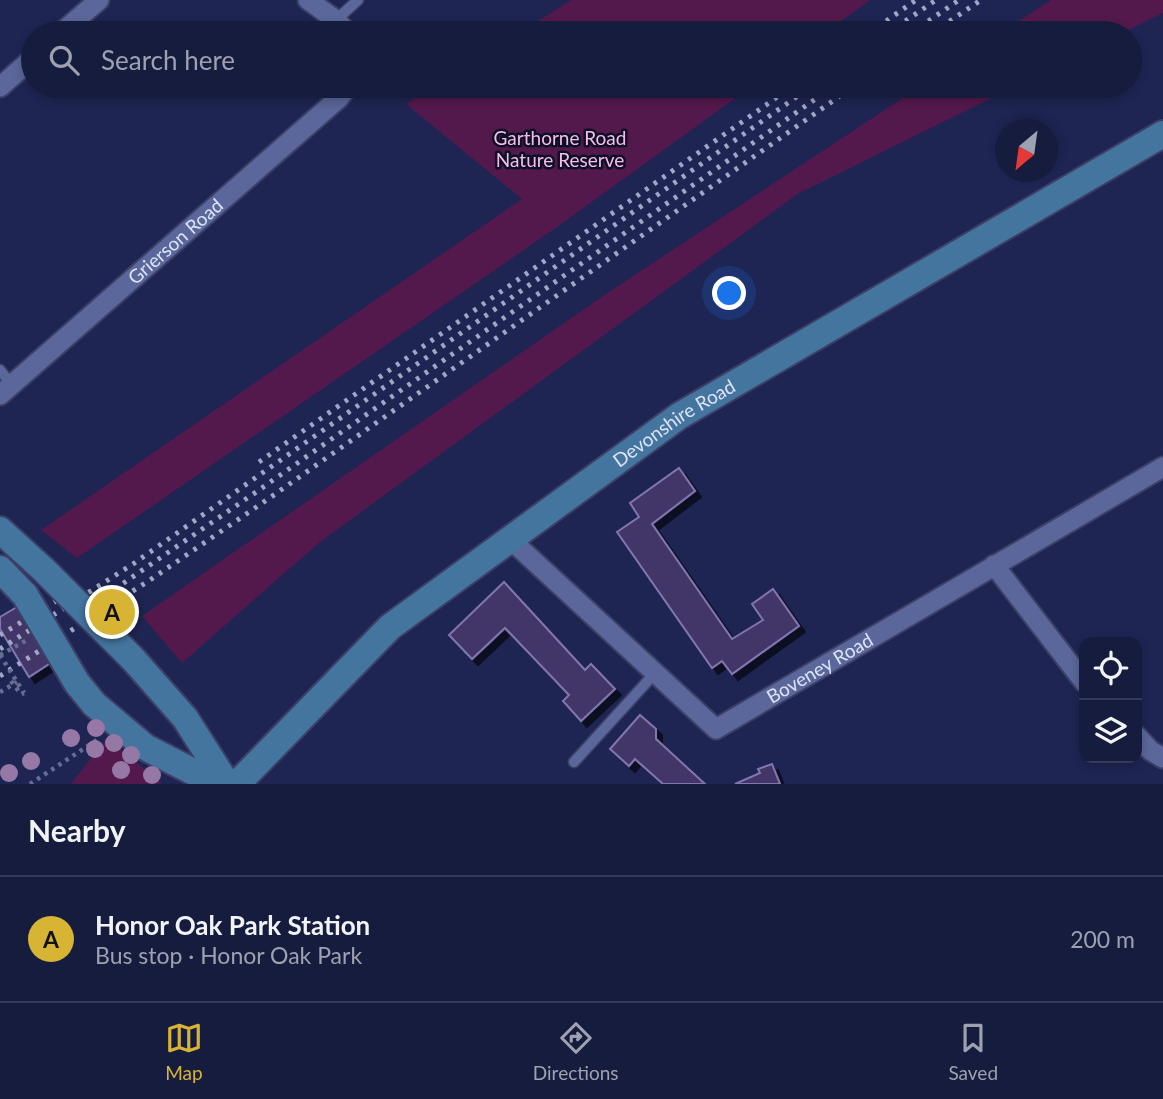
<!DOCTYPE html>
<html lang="en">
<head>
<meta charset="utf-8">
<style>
	body { margin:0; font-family:Lato,sans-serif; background:#1f2545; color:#f1f3f6 }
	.controls { position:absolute; right:21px; bottom:21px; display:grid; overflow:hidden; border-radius:14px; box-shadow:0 4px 10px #0003 }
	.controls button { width:63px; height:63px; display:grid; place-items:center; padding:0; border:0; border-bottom:2px solid #353a58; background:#161c3e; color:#f1f3f6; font:35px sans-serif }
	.compass { position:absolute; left:995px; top:119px; width:63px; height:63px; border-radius:50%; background:#161c3e; box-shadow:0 4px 10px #0003; rotate:209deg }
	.you { position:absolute; left:730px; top:294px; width:24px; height:24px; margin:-18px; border:5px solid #fff; border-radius:50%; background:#1a73e8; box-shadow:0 0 0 10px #1a73e833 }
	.badge { display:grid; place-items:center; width:46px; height:46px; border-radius:50%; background:#d7b434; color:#111; font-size:23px; font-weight:700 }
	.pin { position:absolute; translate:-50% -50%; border:4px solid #fff; box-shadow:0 2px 7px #0006 }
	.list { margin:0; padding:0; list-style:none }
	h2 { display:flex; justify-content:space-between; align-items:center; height:91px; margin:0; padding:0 28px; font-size:30px }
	h2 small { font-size:23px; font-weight:400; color:#9ea1b0 }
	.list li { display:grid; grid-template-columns:46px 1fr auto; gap:21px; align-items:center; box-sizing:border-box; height:126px; padding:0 28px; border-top:2px solid #353a58 }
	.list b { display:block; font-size:26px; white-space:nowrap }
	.list p { margin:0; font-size:23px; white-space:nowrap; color:#9ea1b0 }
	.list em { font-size:23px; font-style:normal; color:#9ea1b0 }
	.icon { flex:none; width:38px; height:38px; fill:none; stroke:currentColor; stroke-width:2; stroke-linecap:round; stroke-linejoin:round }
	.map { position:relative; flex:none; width:1163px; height:784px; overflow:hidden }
	.search { position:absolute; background:#161c3e; box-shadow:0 4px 10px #0003; left:21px; right:21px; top:21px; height:77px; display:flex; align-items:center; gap:18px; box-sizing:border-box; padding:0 24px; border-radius:38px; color:#9ea1b0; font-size:26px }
	.sheet { height:217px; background:#161c3e }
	nav { display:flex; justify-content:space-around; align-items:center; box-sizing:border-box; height:98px; border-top:2px solid #353a58; background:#161c3e; font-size:19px; color:#9ea1b0 }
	nav a { display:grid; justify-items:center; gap:4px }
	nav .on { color:#d7b434 }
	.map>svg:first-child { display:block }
</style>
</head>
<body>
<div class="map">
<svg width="1163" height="784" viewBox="0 0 1163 784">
	<defs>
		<filter id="shadow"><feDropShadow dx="6" dy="6" stdDeviation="0" flood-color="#0009"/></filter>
	</defs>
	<rect width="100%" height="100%" fill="#1e2553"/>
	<!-- green -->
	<g fill="#54194c">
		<polygon points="571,0 870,0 825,33 519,33"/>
		<polygon points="1051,0 1163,0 1163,13 1122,33 1000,33"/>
		<polygon points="434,86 752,86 557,227 77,558 41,530 522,199 406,104"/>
		<polygon points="921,86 1016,86 799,193 320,542 182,663 142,616 603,296"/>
		<polygon points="107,738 162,784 71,784"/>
	</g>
	<!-- building -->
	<g fill="#423667" stroke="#8176ad" stroke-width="2" filter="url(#shadow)">
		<polygon points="679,468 695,491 652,524 732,639 763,620 752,604 773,589 799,626 732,674 722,661 712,668 617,532 639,517 630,503"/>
		<polygon points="504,582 585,670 591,664 615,689 581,721 563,701 569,695 505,628 472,659 449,635"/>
		<polygon points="17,607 52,662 29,677 0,629 0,617"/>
		<polygon points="640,715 656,729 656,739 705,784 663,784 635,759 629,766 610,749"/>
		<polygon points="772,764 780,784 735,784 760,773 758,769"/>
	</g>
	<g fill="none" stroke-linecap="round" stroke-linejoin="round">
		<!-- lane casing -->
		<g stroke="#3c3f66" stroke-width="13">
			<g id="lane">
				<polyline points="336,20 358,0"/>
				<polyline points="0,370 12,385"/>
				<polyline points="574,762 655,673"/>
			</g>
		</g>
		<!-- street casing -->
		<g stroke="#3c3f66" stroke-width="23">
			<g id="street">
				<polyline points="308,0 336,20 348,33"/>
				<polyline points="61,33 99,0"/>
				<polyline points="0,87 33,58"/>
				<path id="s1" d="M 0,395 L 339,98 L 348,86"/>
				<path id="s2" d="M 511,540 L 716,729 L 1163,467"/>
				<polyline points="994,565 1084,682"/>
				<polyline points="1137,736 1151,751 1163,758"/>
			</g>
		</g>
		<!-- secondary casing -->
		<g stroke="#3c3f66" stroke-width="30">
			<g id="secondary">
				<polyline points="0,530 45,571"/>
				<polyline points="0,569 25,595"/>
				<polyline points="133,659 185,718 227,784"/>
				<polyline points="77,683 94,704 145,747 217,784"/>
				<path id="s3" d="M 237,784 L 390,627 L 679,416 L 1163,134"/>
			</g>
		</g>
		<!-- path -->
		<g stroke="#666d92" stroke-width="4.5" stroke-dasharray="3.5 5" stroke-linecap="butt">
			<polyline points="0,655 27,640"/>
			<polyline points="11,681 21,694 24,693"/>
			<polyline points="0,692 17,682"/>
			<polyline points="30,784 100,738"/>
		</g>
		<!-- lane -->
		<use href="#lane" stroke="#5b679a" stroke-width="10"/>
		<!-- street -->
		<use href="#street" stroke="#5b679a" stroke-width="19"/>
		<!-- secondary -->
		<use href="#secondary" stroke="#44759f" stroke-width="26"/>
		<!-- rail -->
		<g stroke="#a0a7c6" stroke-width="5" stroke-dasharray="3.5 7" stroke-linecap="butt">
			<polyline points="869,33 916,0"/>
			<polyline points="888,33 936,0"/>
			<polyline points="911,33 959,0"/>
			<polyline points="932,33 981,0"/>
			<polyline points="259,462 793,86"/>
			<polyline points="80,613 259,490 834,86"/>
			<polyline points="0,635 63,597"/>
			<polyline points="0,649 133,564 812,86"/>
			<polyline points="0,676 150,580 271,497 854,86"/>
		</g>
		<!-- secondary-bridge casing -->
		<g stroke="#3c3f66" stroke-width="30" stroke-linecap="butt">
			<g id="secondary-bridge">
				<polyline points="45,571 133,659"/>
				<polyline points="25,595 77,683"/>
			</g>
		</g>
		<!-- path-bridge -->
		<polyline stroke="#666d92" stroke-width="4.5" stroke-dasharray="3.5 5" stroke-linecap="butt" points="0,655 24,693"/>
		<!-- secondary-bridge -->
		<use href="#secondary-bridge" stroke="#44759f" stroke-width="26"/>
	</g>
	<!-- trees -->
	<g fill="#9678a7">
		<circle cx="96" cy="728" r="9"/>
		<circle cx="71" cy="738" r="9"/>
		<circle cx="114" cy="743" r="9"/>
		<circle cx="95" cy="749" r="9"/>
		<circle cx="131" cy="755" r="9"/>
		<circle cx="31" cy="761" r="9"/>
		<circle cx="121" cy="770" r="9"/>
		<circle cx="9" cy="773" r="9"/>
		<circle cx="152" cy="775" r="9"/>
	</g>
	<g text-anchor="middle" stroke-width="5" stroke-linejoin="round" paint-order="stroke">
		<!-- park labels -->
		<g font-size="19" fill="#f8bbec" stroke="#0d1126">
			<text x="560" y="145">Garthorne Road<tspan x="560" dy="22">Nature Reserve</tspan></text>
		</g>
		<!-- street labels -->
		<g font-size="19" fill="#dce3fa" stroke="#0d1126">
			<text dy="7" stroke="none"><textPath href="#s1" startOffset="233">Grierson Road</textPath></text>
			<text dy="7" stroke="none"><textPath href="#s3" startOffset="569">Devonshire Road</textPath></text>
			<text dy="7" stroke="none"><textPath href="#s2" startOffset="399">Boveney Road</textPath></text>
		</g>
	</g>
</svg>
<div class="controls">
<button><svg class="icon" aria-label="locate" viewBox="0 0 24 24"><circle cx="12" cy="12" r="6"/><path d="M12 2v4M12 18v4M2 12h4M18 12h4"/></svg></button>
<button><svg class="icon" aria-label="layers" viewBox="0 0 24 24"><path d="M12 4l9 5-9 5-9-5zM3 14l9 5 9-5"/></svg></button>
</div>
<svg class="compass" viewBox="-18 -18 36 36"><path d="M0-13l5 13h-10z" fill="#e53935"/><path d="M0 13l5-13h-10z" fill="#9ea1b0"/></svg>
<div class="you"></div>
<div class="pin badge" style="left:112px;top:612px">A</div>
<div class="search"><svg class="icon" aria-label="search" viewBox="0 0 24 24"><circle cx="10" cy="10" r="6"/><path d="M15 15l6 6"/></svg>Search here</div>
</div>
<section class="sheet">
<h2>Nearby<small></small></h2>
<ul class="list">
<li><span class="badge">A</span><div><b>Honor Oak Park Station</b><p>Bus stop · Honor Oak Park</p></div><em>200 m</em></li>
</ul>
</section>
<nav>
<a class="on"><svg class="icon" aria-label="map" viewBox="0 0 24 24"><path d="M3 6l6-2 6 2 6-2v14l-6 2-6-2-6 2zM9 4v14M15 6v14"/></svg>Map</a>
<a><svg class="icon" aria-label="directions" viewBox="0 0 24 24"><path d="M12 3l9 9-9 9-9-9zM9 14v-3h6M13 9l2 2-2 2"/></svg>Directions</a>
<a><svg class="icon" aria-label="saved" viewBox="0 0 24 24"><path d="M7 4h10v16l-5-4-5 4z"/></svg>Saved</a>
</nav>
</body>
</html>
